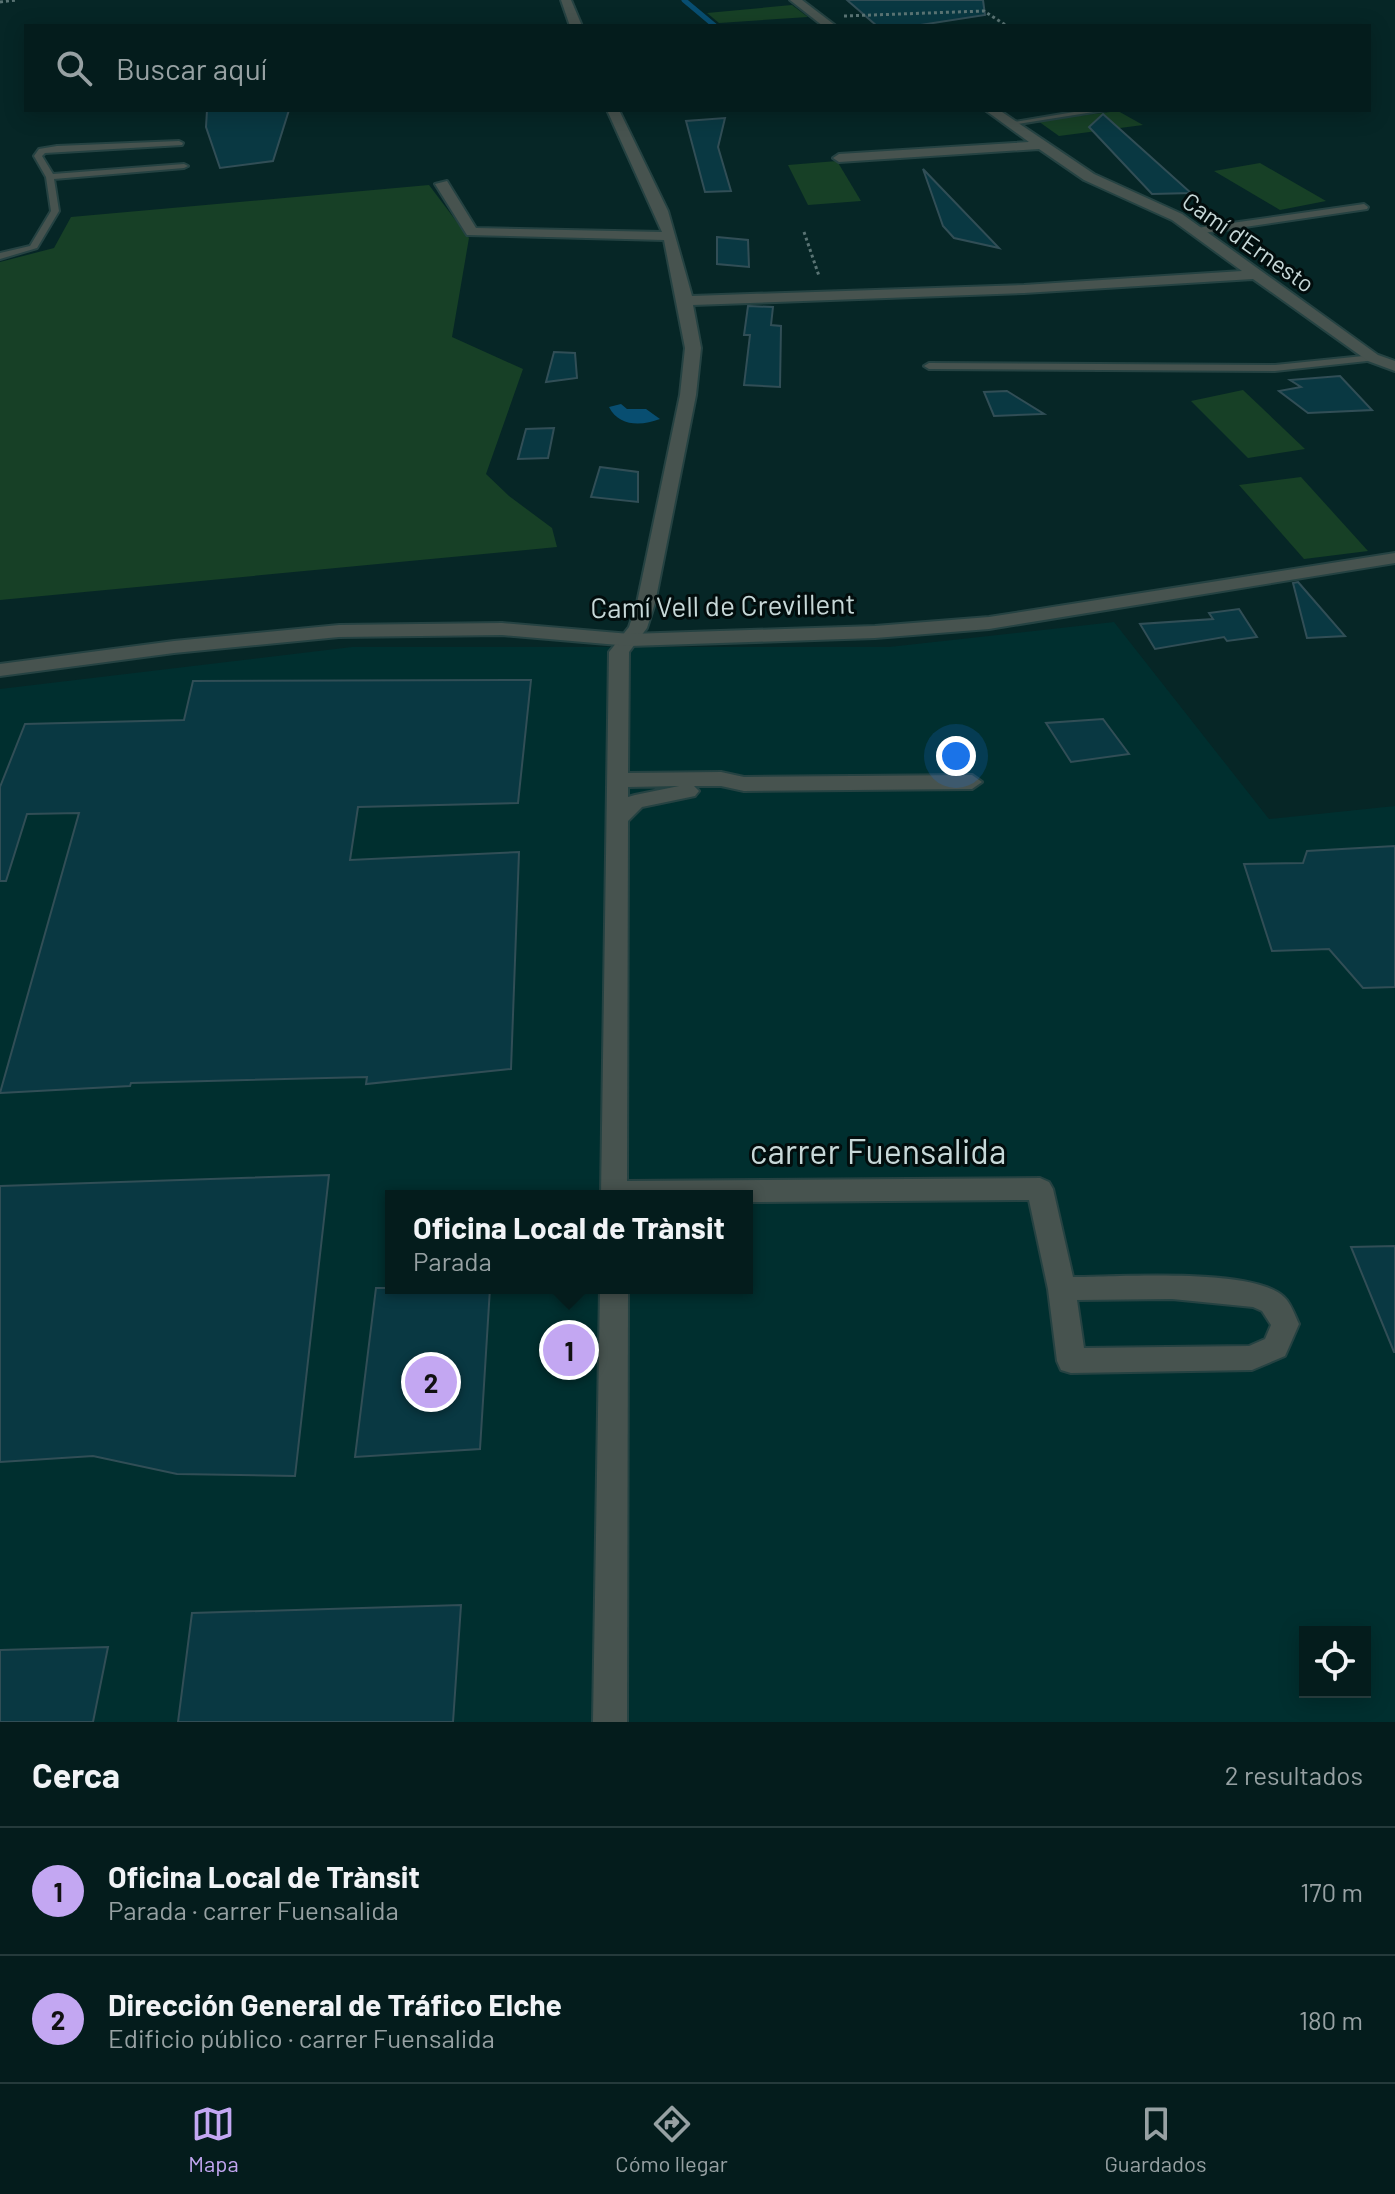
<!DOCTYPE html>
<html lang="es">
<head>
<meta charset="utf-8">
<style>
	body { margin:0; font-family:Barlow,sans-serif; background:#0d2525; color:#f1f3f6 }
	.controls { position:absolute; right:24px; bottom:24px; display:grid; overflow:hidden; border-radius:0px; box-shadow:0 4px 20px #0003 }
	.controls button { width:72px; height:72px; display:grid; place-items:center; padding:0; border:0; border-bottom:2px solid #253a3b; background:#041c1c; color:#f1f3f6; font:40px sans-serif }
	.you { position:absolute; left:956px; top:756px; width:28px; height:28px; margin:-20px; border:6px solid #fff; border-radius:50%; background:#1a73e8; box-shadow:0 0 0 12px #1a73e833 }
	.badge { display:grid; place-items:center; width:52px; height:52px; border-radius:50%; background:#c3a7f2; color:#111; font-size:26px; font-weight:700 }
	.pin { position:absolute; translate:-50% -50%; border:4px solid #fff; box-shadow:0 2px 8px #0006 }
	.popup { position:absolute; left:385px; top:1190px; width:368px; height:104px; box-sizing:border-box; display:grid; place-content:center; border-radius:0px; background:#041c1c; filter:drop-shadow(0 2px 6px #0005); font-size:26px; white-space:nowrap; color:#97a1a3 }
	.popup b { font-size:30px; color:#f1f3f6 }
	.popup::after { content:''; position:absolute; left:50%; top:100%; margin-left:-16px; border:16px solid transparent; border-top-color:#041c1c }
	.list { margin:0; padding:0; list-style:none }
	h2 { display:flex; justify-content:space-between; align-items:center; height:104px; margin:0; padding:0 32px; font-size:34px }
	h2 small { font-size:26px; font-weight:400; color:#97a1a3 }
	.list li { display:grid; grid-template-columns:52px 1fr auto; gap:24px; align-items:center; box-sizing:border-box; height:128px; padding:0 32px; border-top:2px solid #253a3b }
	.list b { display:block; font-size:30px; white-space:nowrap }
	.list p { margin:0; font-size:26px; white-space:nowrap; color:#97a1a3 }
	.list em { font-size:26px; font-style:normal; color:#97a1a3 }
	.icon { flex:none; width:44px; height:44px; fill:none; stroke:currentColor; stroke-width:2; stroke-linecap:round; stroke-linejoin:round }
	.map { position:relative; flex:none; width:1395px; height:1722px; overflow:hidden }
	.search { position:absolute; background:#041c1c; box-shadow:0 4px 20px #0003; left:24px; right:24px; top:24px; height:88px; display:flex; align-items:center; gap:20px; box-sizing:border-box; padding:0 28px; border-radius:0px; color:#97a1a3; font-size:30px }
	.sheet { height:360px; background:#041c1c }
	nav { display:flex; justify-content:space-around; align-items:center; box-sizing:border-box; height:112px; border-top:2px solid #253a3b; background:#041c1c; font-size:22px; color:#97a1a3 }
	nav a { display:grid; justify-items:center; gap:4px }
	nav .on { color:#c3a7f2 }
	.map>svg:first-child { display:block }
</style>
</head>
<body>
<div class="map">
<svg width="1395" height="1722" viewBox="0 0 1395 1722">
	<rect width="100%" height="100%" fill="#062626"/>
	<!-- built -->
	<path fill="#002f2f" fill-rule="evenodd" d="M 1114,622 L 1269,819 L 1395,806 L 1395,1722 L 0,1722 L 0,689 L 352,647 L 889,647 ZM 391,1196 L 747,1196 L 747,1288 L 391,1288 ZM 1305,1632 L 1365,1632 L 1365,1692 L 1305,1692 Z"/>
	<!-- green -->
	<g fill="#174026">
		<polygon points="792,5 808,17 719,23 707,13"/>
		<polygon points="1118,111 1143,125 1059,136 1038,121"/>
		<polygon points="837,161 861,201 808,205 788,165"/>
		<polygon points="1260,163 1326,201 1280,210 1214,171"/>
		<polygon points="429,185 469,238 452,337 523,369 486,474 509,496 552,528 557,547 0,600 0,262 54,248 71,217"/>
		<polygon points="1243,390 1305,449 1248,458 1191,401"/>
		<polygon points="1301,477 1368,551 1304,559 1239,485"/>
	</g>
	<!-- water -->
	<path fill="#084e71" d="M 621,404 L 627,409 L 646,409 L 660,419 C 642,426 619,427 609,407 Z"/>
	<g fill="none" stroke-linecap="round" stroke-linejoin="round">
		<!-- stream -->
		<polyline stroke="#084e71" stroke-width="5" points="684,0 715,26"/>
	</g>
	<!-- building -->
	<g fill="#093842" stroke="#314e56" stroke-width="2">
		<polygon points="847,0 983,0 985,15 914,26 877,26"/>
		<polygon points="207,110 289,110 273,161 220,168 206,127"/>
		<polygon points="1103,114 1191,193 1152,194 1089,127"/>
		<polygon points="725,118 718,147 731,191 705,192 686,121"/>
		<polygon points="923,169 999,248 954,238 943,226"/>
		<polygon points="717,237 748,240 749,267 717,264"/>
		<polygon points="748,306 773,307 771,325 781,326 780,387 744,385 750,335 744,335"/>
		<polygon points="554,352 575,353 577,378 546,382"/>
		<polygon points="1340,376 1372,410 1308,413 1279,391 1301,387 1290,380"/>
		<polygon points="1007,391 1044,414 994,416 984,392"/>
		<polygon points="554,428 548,458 518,459 526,429"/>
		<polygon points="600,467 638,472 638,502 591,497"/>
		<polygon points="1298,582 1345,636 1307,638 1293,583"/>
		<polygon points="1239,609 1257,637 1227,641 1224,637 1155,649 1140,624 1213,619 1209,613"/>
		<polygon points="531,680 518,803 358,807 350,860 519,852 511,1069 366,1084 367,1077 131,1083 130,1086 0,1093 79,813 27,814 6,881 0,881 0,787 25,724 184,720 193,681"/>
		<polygon points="1103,719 1129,754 1071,762 1046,723"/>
		<polygon points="1395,846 1395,987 1363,988 1329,949 1272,951 1244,864 1303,863 1307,851"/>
		<polygon points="329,1175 295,1476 177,1474 93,1456 0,1462 0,1186"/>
		<polygon points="1395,1246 1395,1352 1394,1352 1351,1247"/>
		<polygon points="376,1288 490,1288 480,1449 355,1457"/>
		<polygon points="461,1605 453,1722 178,1722 192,1613"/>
		<polygon points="108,1647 93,1722 0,1722 0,1650"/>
	</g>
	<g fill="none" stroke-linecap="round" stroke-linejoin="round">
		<!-- service casing -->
		<g stroke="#254242" stroke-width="4">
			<g id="service">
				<polygon points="1086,110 1106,110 1012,125 1008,123"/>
				<polygon points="179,141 183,143 182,145 45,153 42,156 53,174 184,164 188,166 184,168 54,179 59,211 37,248 0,259 0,253 30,246 51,211 46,177 34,156 39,149 57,146"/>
				<polygon points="1364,204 1368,207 1367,209 1197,234 1193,231 1197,228"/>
				<polygon points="1373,355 1376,356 1376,360 1275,371 929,369 924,366 929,363 1275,365"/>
			</g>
		</g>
		<!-- minor casing -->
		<g stroke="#254242" stroke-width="4">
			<g id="minor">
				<polygon points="561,0 571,0 582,26 570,26"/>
				<polygon points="790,0 802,0 836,26 823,26"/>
				<path d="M 607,110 L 619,110 L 668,211 L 692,296 L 1024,285 L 1242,271 L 1172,220 L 1084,180 L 1039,149 L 839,162 L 833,158 L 839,154 L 1029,142 L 985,110 L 999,110 L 1094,174 L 1182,214 L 1378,355 L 1395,361 L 1395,371 L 1368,361 L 1253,279 L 1024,293 L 693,305 L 701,348 L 696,395 L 655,603 L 647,628 L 629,652 L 628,773 L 721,772 L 744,777 L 972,775 L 982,782 L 972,789 L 744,791 L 721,786 L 694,786 L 699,791 L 695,796 L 642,807 L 628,821 L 627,1181 L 1040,1178 L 1049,1182 L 1053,1189 L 1073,1277 C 1116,1277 1254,1267 1284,1297 C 1291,1303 1295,1316 1299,1324 L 1285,1356 L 1252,1370 L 1071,1373 L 1061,1370 L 1057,1361 L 1048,1289 L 1029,1200 L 747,1202 L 747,1196 L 601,1196 L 609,652 L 629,627 L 637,603 L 680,395 L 685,348 L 664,240 L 467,235 L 435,184 L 447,181 L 476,228 L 662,232 ZM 679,786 L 635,795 L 628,797 L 628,787 ZM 1172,1299 L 1253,1307 L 1262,1311 L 1271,1325 L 1265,1339 L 1249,1346 L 1084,1348 L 1077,1300 Z"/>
				<polygon points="600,1288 628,1288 627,1722 593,1722"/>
			</g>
		</g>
		<!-- tertiary casing -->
		<g stroke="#254242" stroke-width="4">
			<polygon id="tertiary" points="1395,553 1395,563 989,629 875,638 630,646 502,635 339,637 174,653 0,676 0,664 174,641 339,625 502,623 630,634 875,626 989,617"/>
		</g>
		<!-- path -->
		<g stroke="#5a7474" stroke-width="3" stroke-dasharray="3 3" stroke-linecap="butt">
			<polyline points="0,2 16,0"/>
			<polyline points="844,16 984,11 1007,26"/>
			<polyline points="804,232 819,276"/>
		</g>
		<!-- service -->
		<use href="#service" fill="#47534f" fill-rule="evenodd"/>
		<!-- minor -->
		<use href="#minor" fill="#47534f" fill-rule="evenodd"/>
		<!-- tertiary -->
		<use href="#tertiary" fill="#47534f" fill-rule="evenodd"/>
	</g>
	<g text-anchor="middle" stroke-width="6" stroke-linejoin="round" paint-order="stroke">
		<!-- far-street labels -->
		<g font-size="24" fill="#c7d8d8" stroke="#020d0d">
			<text transform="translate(1248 243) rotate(35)" y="8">Camí d'Ernesto</text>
		</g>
		<!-- street labels -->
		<g font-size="28" fill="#c7d8d8" stroke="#020d0d">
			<text transform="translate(723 606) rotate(-1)" y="10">Camí Vell de Crevillent</text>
		</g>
		<!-- near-street labels -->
		<g font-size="34" fill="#c7d8d8" stroke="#020d0d">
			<text x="878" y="1164">carrer Fuensalida</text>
		</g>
	</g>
</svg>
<div class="controls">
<button><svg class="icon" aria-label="locate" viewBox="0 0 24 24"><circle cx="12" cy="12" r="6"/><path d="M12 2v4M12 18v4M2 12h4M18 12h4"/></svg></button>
</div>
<div class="you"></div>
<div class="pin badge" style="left:569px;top:1350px">1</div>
<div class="popup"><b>Oficina Local de Trànsit</b>Parada</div>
<div class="pin badge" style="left:431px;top:1382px">2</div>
<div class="search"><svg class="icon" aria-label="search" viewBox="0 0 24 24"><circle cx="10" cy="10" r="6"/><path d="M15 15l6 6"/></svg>Buscar aquí</div>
</div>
<section class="sheet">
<h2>Cerca<small>2 resultados</small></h2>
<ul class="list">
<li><span class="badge">1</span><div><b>Oficina Local de Trànsit</b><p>Parada · carrer Fuensalida</p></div><em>170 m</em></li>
<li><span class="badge">2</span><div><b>Dirección General de Tráfico Elche</b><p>Edificio público · carrer Fuensalida</p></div><em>180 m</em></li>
</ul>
</section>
<nav>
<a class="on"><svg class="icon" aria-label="map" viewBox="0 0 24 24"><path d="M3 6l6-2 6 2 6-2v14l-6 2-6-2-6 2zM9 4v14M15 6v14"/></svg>Mapa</a>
<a><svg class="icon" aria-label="directions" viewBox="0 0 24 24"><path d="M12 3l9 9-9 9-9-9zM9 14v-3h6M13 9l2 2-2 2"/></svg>Cómo llegar</a>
<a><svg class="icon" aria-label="saved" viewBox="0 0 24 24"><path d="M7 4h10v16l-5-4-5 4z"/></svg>Guardados</a>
</nav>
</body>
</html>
